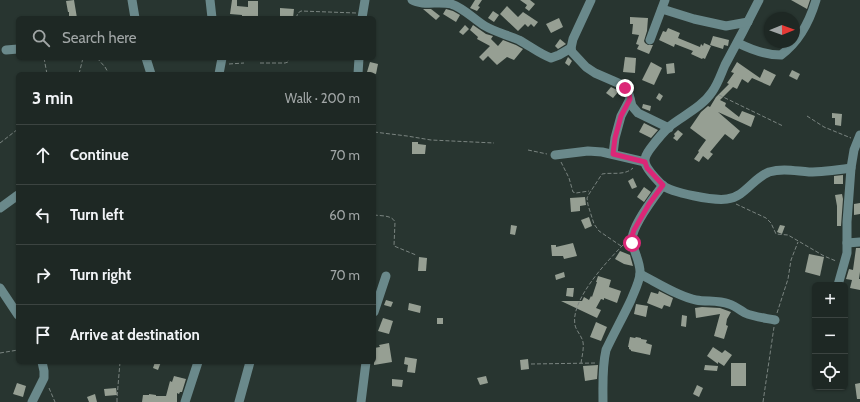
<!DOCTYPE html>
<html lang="en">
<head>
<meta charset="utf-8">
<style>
	body { margin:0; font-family:Cabin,sans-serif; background:#2b3431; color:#f1f3f6 }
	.controls { position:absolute; right:12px; bottom:12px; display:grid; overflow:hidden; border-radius:6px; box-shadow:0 1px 3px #0004 }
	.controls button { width:36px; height:36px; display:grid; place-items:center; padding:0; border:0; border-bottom:1px solid #3c4441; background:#1e2824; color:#f1f3f6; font:20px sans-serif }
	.compass { position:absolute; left:764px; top:12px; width:36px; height:36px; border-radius:50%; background:#1e2824; box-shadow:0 1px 3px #0004; rotate:89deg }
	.stop { position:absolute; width:12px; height:12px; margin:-9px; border:3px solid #db2777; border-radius:50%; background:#fff }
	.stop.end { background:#db2777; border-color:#fff; box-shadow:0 1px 4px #0008 }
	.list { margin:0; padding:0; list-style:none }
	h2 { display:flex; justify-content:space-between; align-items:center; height:52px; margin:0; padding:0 16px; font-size:17px }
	h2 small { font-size:13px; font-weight:400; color:#a1a6a6 }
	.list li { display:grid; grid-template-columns:26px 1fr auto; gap:12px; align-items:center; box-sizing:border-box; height:60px; padding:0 16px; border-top:1px solid #3c4441 }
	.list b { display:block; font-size:15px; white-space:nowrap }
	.list em { font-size:13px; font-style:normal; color:#a1a6a6 }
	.icon { flex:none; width:22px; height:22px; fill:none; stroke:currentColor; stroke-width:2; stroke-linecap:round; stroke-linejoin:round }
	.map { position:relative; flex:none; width:860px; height:402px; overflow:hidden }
	.search { position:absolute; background:#1e2824; box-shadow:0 1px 3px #0004; left:16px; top:16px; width:360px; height:44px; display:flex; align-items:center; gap:10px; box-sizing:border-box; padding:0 14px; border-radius:6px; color:#a1a6a6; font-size:15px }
	.panel { position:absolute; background:#1e2824; box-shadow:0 1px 3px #0004; left:16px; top:72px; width:360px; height:292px; border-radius:6px }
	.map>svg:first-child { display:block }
</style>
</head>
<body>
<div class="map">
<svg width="860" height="402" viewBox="0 0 860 402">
	<rect width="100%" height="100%" fill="#283530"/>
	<!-- building -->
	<g fill="#969f93">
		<polygon points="74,0 77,18 69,18 69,12 68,12 66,1"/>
		<polygon points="232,0 237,0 237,6 248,7 248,1 258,1 258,18 242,17 242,15 230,14"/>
		<polygon points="475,0 482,0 478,6 480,7 477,11 470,8"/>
		<polygon points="520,0 530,0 535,4 529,11 525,8 527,5"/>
		<polygon points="791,0 810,0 807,9"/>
		<polygon points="507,6 518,17 523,12 538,22 534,27 531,24 528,27 525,24 518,31 500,14"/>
		<polygon points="280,8 294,9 293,18 280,18"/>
		<polygon points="423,9 431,9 440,16 436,20"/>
		<polygon points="446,9 453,11 460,15 456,22 443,14"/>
		<polygon points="493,11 499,15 494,22 488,18"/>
		<polygon points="630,17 648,18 647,31 644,41 645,43 648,45 653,45 649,54 637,49 639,45 636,44 639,35 632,34 633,24 630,24"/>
		<polygon points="559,18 563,27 551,33 546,24"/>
		<polygon points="465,25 469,29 463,35 459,32"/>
		<polygon points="473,25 486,34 493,36 491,39 498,46 503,40 516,45 523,49 514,60 507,57 497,65 488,56 483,61 479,57 490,46 477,39 478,37 470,30"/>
		<polygon points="668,28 680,33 678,38 700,47 701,44 703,46 704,43 711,46 705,59 703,58 702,59 691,54 693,51 675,44 674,47 659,40 663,31 666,32"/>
		<polygon points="713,36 729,40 728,46 724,45 723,49 710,45"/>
		<polygon points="560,39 566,44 558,49 555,46"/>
		<polygon points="568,57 572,61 569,66 565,63"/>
		<polygon points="625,57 636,58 635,73 623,72"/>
		<polygon points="370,62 378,64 376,74 367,72"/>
		<polygon points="651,62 662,68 654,85 642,80"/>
		<polygon points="737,62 760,78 764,69 776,75 770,86 752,78 748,83 742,79 737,89 733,87 720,100 726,103 725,106 739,117 742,111 755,116 751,127 718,112 740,131 733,140 725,134 710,152 713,154 708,160 703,156 699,162 694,159 699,152 698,151 706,140 690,128 701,112 708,106 710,107 716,97 729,84 727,83 734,73 731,72"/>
		<polygon points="674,63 675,73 667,74 666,64"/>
		<polygon points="792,70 800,74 797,80 789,76"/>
		<polygon points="611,87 619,91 613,98 606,93"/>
		<polygon points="659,93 663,96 660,101 656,98"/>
		<polygon points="643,104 651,106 650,111 642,108"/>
		<polygon points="832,113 842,114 841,126 835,125 835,118 832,118"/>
		<polygon points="644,123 658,130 651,138 639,132"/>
		<polygon points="678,130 683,134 677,141 673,138 675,136 674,134"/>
		<polygon points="412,142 418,142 418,144 426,145 425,154 412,154"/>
		<polygon points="843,175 843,184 834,184 834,176"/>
		<polygon points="633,178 637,187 632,189 628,181"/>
		<polygon points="644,187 651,192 644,202 637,197"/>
		<polygon points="842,194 843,199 841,226 837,226 837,206 835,195"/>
		<polygon points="585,197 586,205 580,206 580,211 571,212 570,198"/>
		<polygon points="860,203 860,214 854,215 854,204"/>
		<polygon points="589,217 592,226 585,229 581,220"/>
		<polygon points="511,225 517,226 515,235 510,234"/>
		<polygon points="780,225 785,226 782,234 777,232"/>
		<polygon points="573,243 577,256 564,259 563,256 552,256 551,245 556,245 556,247"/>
		<polygon points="856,248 860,248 860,272 859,279 860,279 860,290 850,288 852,280 846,279 849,269 853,270"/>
		<polygon points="620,251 630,255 633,266 624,264 615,259"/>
		<polygon points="809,254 824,257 820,276 805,272"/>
		<polygon points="419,257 427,258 426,271 418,271"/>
		<polygon points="564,272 565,277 556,280 555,275"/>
		<polygon points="598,276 611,280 609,287 621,291 617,303 604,298 604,300 601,299 596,308 601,310 597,318 561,301 582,301 584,297 589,300 591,296 592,297 597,282 596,282"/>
		<polygon points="567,288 574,288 573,297 566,296"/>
		<polygon points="659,291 673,298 670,307 664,305 662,309 647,303 651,292 658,294"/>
		<polygon points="386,300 393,302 391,307 384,305"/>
		<polygon points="409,303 421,306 420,313 408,310"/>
		<polygon points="636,304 648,306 646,317 634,314"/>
		<polygon points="702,307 720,308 731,312 727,319 726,325 728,326 724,339 714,336 720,314 696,318 695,308"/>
		<polygon points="682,315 687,316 686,327 681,326"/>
		<polygon points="383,318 393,321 389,334 378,331"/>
		<rect x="437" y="318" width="6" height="6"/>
		<polygon points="596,322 607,327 601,341 590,337"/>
		<polygon points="630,337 635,338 636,337 641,338 641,339 647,340 646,343 652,345 650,355 631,351 631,350 629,349 629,347 628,347"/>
		<polygon points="389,343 392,362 374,365 374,352 375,352 374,348 380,347 379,345"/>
		<polygon points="713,347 722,353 725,350 732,355 724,366 718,362 718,364 707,356"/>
		<polygon points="405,357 417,359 415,373 407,372 408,365 404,364"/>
		<polygon points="528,359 529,369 521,370 520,360"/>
		<polygon points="155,362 161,362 158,370 153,368"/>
		<rect x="731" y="363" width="15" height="23"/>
		<polygon points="598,365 597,379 585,381 583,366"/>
		<polygon points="705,365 718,366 717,371 704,370"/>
		<polygon points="174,376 186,379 182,392 180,392 179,394 177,393 177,402 142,402 143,395 149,395 149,394 156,395 156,396 166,396 170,381 172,382"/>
		<polygon points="486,376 488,383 480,385 477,378"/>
		<polygon points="392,379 403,380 402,387 392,386"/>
		<polygon points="17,383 26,386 23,397 13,394"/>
		<polygon points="860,383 860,399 857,399 855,384"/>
		<polygon points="697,385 703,388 699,397 693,394"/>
		<polygon points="116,388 117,395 105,396 104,389"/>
		<polygon points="95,394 97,402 89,402 87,397"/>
	</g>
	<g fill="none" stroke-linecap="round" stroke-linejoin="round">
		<!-- path -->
		<g stroke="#7a8480" stroke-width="1" stroke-dasharray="4 2" stroke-linecap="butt">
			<polyline points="296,18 298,13 301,11 356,13"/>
			<polyline points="44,58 47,74"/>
			<polyline points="97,58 105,67 109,74"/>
			<polyline points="260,63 285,63 288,62 289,58"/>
			<polyline points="229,64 244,63"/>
			<polyline points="79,74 83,58"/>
			<polyline points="138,74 142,73"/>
			<polyline points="719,95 783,126"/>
			<polyline points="807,116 824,127 851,138"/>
			<polyline points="374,132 407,136 431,140 494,143"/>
			<polyline points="0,143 18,129"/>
			<polyline points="528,150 547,154"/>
			<polyline points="561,162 569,178 573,192 576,193 589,191"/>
			<polyline points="736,204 766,218 771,223 776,234 788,235 824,256 836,261"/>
			<path d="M 374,215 C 381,216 392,215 395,222 L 394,246 L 416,255"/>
			<path d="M 621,246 L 599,231 L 594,224 L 588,205 L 587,198 L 589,194 L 602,174 C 613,172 624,176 633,168"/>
			<polyline points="777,313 788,279 791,260 798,242"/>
			<polyline points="0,353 18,350"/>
			<path d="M 581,363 C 582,356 585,345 582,339 C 580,334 576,330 575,325 C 570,300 608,260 625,243"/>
			<polyline points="531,364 596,363"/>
			<polyline points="49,388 55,402"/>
			<polyline points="117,402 117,398 120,362"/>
			<polyline points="763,402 774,327"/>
		</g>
		<!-- minor -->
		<g stroke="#6a898b" stroke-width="9">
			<polyline points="132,0 135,18"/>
			<polyline points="210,0 212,18"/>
			<path d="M 412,0 C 422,6 440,1 451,4 C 461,6 475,20 485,26 C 495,32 508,35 519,40 C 530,46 540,54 551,58 L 559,55 L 571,48"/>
			<polyline points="591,0 573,39 571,48 572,52 586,67 595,73 618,83 625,88 629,94 632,106 638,113 669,128"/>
			<path d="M 759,0 C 748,22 737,43 725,65 C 721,74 718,84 712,92 C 702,107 684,115 670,126 C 662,133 656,141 650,149 C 647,153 644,158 645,163 C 647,169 657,180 662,185 C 672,193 714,201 727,199 C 745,197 753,178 769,172 C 783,168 795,171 809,172 C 822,172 837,170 851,168"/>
			<polyline points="662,9 694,19 726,26 748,22"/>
			<polyline points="362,18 365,0"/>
			<polyline points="650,40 665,0"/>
			<path d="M 738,43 C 752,50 765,55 781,55 C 799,42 810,20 816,0"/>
			<polyline points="6,50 18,49"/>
			<polyline points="146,58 151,74"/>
			<polyline points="219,74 222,58"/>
			<polyline points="358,74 359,58"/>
			<polyline points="613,154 615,138 621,116 630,99"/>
			<polyline points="555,155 588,151 602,152 645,162"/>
			<polyline points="0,208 18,195"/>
			<polyline points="847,243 860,242"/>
			<path d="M 640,274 C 656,282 679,297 696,300 C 707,302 718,300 729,304 C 735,306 740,310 745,313 C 754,317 765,318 775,320"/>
			<polyline points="838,285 847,253 847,222 851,168 854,150 860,135"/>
			<polyline points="0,288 18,315"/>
			<polyline points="374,312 386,276"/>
			<polyline points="32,402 44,378 44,371 42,362"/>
			<polyline points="185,402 198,362"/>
			<polyline points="239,402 250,362"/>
			<polyline points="361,402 366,362"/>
			<path d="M 603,402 C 603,385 602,367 606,350 C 614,333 623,317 631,300 C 634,292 639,283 640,274 C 641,263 634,253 632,241 C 631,227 654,197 663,185"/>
		</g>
	</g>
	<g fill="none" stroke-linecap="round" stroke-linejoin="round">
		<!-- route -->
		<polyline stroke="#db2777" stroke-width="5" points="625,88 629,94 630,99 621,116 615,138 613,154 645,162 647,168 663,185 649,204 634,230 632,236 632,243"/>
	</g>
</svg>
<div class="controls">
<button>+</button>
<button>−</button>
<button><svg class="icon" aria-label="locate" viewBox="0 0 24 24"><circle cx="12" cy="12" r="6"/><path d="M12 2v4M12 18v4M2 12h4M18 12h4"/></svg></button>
</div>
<svg class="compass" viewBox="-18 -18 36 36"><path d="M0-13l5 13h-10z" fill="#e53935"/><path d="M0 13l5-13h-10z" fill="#a1a6a6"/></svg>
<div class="stop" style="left:632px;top:243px"></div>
<div class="stop end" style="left:625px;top:88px"></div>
<div class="search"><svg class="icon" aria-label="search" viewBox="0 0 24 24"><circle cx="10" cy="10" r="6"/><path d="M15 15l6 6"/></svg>Search here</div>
<section class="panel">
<h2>3 min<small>Walk · 200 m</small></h2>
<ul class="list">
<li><svg class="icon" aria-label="ahead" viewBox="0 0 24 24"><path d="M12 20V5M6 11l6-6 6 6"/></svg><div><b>Continue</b></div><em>70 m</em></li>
<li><svg class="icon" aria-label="left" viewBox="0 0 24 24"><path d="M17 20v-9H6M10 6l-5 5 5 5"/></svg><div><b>Turn left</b></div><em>60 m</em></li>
<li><svg class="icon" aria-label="right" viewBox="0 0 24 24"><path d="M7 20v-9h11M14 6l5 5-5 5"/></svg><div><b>Turn right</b></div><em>70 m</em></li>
<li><svg class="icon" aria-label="arrive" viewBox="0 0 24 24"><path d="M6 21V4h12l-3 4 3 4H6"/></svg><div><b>Arrive at destination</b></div></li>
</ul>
</section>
</div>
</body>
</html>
